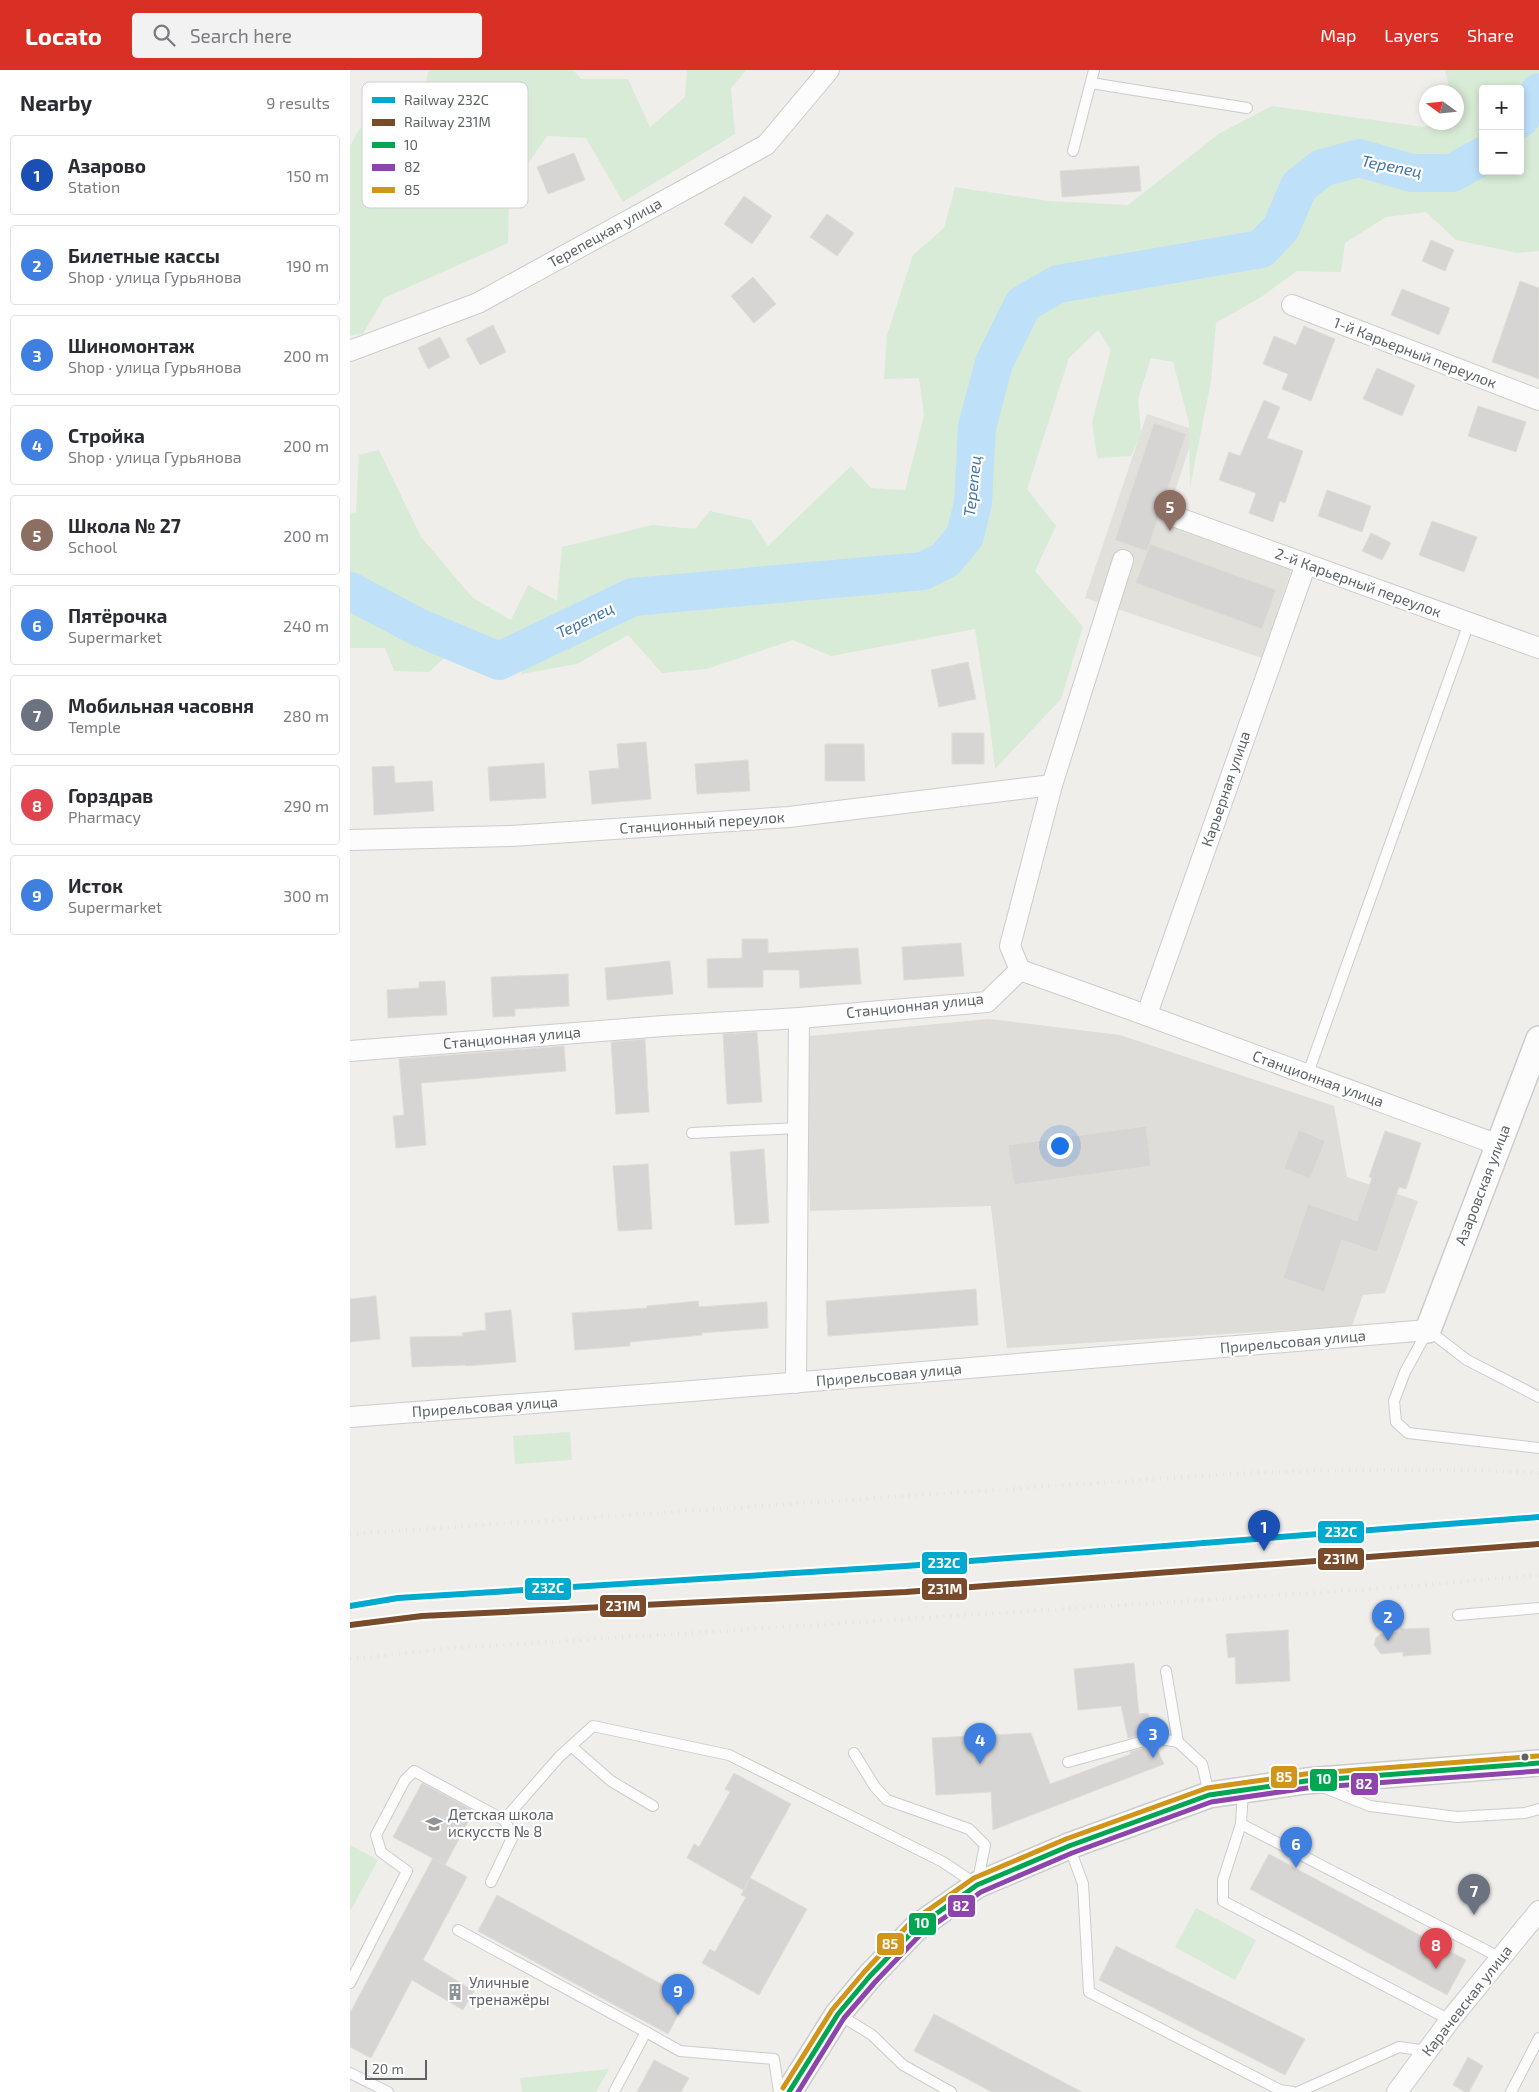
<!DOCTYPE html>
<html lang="en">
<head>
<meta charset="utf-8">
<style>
	body { margin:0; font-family:"Exo 2",sans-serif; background:#f2f2f3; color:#2b2b33 }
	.controls { position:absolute; right:15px; top:15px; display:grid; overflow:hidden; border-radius:5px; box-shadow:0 2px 8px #0003 }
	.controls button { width:45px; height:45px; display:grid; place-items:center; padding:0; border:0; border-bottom:1px solid #e1e1e2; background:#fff; color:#2b2b33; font:25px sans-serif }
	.compass { position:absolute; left:1069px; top:15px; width:45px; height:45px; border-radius:50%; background:#fff; box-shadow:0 2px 8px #0003; rotate:285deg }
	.scale { position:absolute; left:15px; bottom:12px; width:62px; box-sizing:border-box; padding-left:5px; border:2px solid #5f6368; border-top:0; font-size:14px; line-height:18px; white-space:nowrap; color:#5f6368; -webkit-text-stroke:4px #fff; paint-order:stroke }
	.you { position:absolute; left:709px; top:1075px; width:18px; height:18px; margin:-12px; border:4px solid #fff; border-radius:50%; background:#1a73e8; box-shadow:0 0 0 8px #1a73e833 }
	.badge { display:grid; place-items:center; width:32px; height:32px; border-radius:50%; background:#d93025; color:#fff; font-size:16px; font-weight:700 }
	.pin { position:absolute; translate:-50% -41px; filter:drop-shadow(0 1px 2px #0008) }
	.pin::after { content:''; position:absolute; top:26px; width:18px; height:15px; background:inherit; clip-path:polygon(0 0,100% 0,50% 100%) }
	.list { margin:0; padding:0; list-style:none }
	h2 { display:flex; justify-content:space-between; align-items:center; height:65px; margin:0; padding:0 20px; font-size:21px }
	h2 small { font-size:16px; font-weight:400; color:#7c7c81 }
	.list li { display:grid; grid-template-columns:32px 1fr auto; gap:15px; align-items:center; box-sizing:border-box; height:80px; margin:0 10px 10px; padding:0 10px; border:1px solid #e1e1e2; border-radius:5px }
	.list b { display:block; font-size:19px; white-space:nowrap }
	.list p { margin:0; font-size:16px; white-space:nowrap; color:#7c7c81 }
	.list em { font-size:16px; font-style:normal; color:#7c7c81 }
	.icon { flex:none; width:28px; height:28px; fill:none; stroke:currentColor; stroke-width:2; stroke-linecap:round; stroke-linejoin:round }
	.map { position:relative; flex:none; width:1189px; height:2022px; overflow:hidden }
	header { display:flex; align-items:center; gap:30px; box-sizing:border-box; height:70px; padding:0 25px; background:#d93025; color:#fff }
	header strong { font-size:24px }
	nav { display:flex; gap:28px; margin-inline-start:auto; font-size:18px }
	.search { width:350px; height:45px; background:#f2f2f3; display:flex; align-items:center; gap:12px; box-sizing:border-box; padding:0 18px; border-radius:5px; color:#7c7c81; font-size:19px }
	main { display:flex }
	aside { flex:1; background:#fff }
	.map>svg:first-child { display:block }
</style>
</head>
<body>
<header>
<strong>Locato</strong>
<div class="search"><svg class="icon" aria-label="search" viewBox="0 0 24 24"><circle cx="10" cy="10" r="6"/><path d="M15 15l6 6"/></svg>Search here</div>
<nav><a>Map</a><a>Layers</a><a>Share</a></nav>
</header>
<main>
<aside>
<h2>Nearby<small>9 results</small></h2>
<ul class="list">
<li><span class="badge" style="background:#1a4fb4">1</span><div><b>Азарово</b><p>Station</p></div><em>150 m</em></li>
<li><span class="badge" style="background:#3f7fe0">2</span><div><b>Билетные кассы</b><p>Shop · улица Гурьянова</p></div><em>190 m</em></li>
<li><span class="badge" style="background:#3f7fe0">3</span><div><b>Шиномонтаж</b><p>Shop · улица Гурьянова</p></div><em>200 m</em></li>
<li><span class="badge" style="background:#3f7fe0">4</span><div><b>Стройка</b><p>Shop · улица Гурьянова</p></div><em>200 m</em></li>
<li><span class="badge" style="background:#8d6e63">5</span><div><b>Школа № 27</b><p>School</p></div><em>200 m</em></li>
<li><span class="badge" style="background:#3f7fe0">6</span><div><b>Пятёрочка</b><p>Supermarket</p></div><em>240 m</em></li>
<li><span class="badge" style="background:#6b7280">7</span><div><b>Мобильная часовня</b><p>Temple</p></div><em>280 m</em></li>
<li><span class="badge" style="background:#e0444e">8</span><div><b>Горздрав</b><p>Pharmacy</p></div><em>290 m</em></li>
<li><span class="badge" style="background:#3f7fe0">9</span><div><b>Исток</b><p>Supermarket</p></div><em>300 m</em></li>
</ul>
</aside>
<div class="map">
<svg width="1189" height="2022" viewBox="0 0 1189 2022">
	<rect width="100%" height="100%" fill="#efeeea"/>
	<!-- industrial -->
	<polygon fill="#dfddda" points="639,949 770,965 984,1036 997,1107 1068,1131 1035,1223 1013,1225 1002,1256 657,1278 641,1136 460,1141 456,982 460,966"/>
	<!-- education -->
	<polygon fill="#e2e0da" points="797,344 845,360 819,440 947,483 912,588 735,528"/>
	<!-- green -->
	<g fill="#d8ebd6" fill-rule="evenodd">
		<polygon points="79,0 223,0 231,9 278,9 300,57 335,27 337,0 396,0 381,18 385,64 273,132 236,68 197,66 159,121 158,173 34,228 13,264 0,265 0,76 10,58 71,28"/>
		<path d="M 1095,0 L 1189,0 L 1189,181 L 1167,183 L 1106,170 L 1076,142 L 1036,147 L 995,173 L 991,202 L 947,201 L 911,227 L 866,253 L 861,311 L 840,417 L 839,353 L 823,292 L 801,288 L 788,329 L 791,364 L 781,386 L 747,388 L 742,352 L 761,280 L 748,260 L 719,288 L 677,419 L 706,456 L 685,501 L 733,557 L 711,629 L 645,699 L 640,655 L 625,559 L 481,586 L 443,570 L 356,599 L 312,603 L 278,565 L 227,594 L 171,604 L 181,565 L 149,576 L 121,564 L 79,602 L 44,601 L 35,578 L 0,578 L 0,444 L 6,443 L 9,385 L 29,380 L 71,467 L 123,528 L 161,550 L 178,515 L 207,531 L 212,477 L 302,455 L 345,459 L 360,441 L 401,450 L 418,476 L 501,396 L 521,418 L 555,420 L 574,345 L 569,308 L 534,309 L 537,265 L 563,185 L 594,158 L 605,117 L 699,131 L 778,135 L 870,63 L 922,36 L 1074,57 L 1087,53 L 1106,52 L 1106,22 L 1100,22 ZM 1133,19 L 1170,19 L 1170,101 L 1133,101 Z"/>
		<polygon points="220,1362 222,1390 165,1394 163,1366"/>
		<polygon points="0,1775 28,1790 1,1840 0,1840"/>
		<polygon points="846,1838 906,1870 885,1910 825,1877"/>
		<polygon points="259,1999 246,2022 172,2022 170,2008"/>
	</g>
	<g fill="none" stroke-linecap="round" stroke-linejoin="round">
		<!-- river -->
		<g stroke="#bfe0f9" stroke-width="38">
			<polyline points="1170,49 1189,22"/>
			<polyline points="0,521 68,557 149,591 283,527 573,501 595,490 615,466 623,433 627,357 644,293 673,234 708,214 911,179 931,158 949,116 972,98 1009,88 1062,103 1102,103 1133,86"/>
		</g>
	</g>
	<!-- building -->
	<g fill="#d6d5d3" stroke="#deddd9">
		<polygon points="224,83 235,110 198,124 187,97"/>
		<polygon points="789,96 791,121 712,127 710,101"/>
		<polygon points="394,126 422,146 402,174 374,154"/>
		<polygon points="477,144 504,163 487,186 460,167"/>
		<polygon points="1081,170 1104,180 1095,201 1072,191"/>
		<polygon points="403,207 426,234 404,253 381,226"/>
		<polygon points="1170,211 1189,218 1189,309 1142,292"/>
		<polygon points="1052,219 1100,238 1089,265 1041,245"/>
		<polygon points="143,255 156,282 130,295 116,269"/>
		<polygon points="954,256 985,269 961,331 932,319 938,304 913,294 924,266 946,275"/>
		<polygon points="90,267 100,287 78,299 68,278"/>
		<polygon points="1027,298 1065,315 1052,346 1013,329"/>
		<polygon points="914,330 930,337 917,368 953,381 935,433 930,431 923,452 899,443 906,423 869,410 879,382 890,386"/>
		<polygon points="1128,336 1176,352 1166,382 1118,366"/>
		<polygon points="804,353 836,364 797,481 765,470"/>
		<polygon points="977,420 1021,436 1012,462 968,446"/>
		<polygon points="1082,451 1127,467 1114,502 1069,485"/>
		<polygon points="1021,463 1041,473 1032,490 1012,481"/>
		<polygon points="800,474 926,520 912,559 786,513"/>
		<polygon points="618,592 626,629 589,637 581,600"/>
		<rect x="602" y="663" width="32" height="31"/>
		<polygon points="296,672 301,729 242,734 239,701 269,698 267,674"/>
		<polygon points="475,674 514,674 515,711 475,711"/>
		<polygon points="398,690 400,721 347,724 345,694"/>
		<polygon points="194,693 196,728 140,731 138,697"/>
		<polygon points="44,696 45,713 82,711 84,741 24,745 22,697"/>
		<polygon points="392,869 418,869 418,883 508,878 511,914 450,918 449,900 413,900 413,917 358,918 357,889 392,888"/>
		<polygon points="611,873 614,906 554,910 552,877"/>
		<polygon points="320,891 323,924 257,930 255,898"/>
		<polygon points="218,904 219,936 165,939 165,946 143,947 141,907"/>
		<polygon points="95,911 97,945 38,948 37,920 69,918 69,912"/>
		<polygon points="407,962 412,1032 377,1034 373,964"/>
		<polygon points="295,969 299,1042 266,1044 261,972"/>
		<polygon points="214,976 216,1001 71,1013 76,1075 46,1078 43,1046 54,1045 49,989"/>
		<polygon points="796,1056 801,1096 664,1115 658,1075"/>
		<polygon points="949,1060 975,1071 960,1109 934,1098"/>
		<polygon points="1035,1061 1071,1073 1056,1119 1049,1117 1027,1182 992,1170 974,1222 933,1208 958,1134 1007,1151 1022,1108 1019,1107"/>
		<polygon points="414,1079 419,1153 385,1155 380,1082"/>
		<polygon points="298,1094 302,1159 268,1161 263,1096"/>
		<polygon points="626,1219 628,1255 478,1266 476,1231"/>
		<polygon points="26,1226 30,1269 0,1272 0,1229"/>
		<polygon points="348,1231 349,1237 417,1232 418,1258 351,1263 352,1265 280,1272 280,1276 225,1280 222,1243 297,1238 297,1236"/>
		<polygon points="161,1240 166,1292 116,1296 115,1295 62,1297 60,1267 113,1266 112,1263 136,1260 135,1243"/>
		<polygon points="1079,1558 1081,1584 1053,1586 1053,1582 1031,1584 1024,1575 1026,1568 1030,1564 1051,1562 1051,1559"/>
		<polygon points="938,1560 940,1611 886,1614 885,1587 878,1588 876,1564"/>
		<polygon points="784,1593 789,1644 798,1643 802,1662 778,1668 771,1636 728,1640 724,1599"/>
		<polygon points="681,1663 700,1714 781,1684 780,1682 805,1675 814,1694 643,1760 641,1722 586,1725 582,1668"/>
		<polygon points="384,1703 441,1734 393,1820 337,1788 344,1774 349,1777 380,1722 375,1719"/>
		<polygon points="72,1713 124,1741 95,1795 43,1767"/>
		<polygon points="919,1784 1116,1890 1097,1925 900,1819"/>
		<polygon points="83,1788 117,1807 73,1890 124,1921 113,1940 62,1910 21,1988 0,1977 0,1943"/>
		<polygon points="400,1808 457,1839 409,1925 352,1893 360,1879 365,1882 396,1827 391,1825"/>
		<polygon points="147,1825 337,1928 318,1964 128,1861"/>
		<polygon points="766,1876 955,1969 935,2005 749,1910"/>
		<polygon points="584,1944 732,2022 642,2022 564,1981"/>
		<polygon points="1118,1987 1133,1996 1119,2022 1115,2022 1103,2015"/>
		<polygon points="304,1990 339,2008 331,2022 287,2022"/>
	</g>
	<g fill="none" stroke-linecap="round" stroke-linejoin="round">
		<!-- service casing -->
		<g stroke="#cbcccc" stroke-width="12">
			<g id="service">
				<polyline points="741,13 897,38"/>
				<polyline points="723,81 744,0"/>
				<polyline points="957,1006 1119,553"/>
				<polyline points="342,1063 448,1058"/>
				<polyline points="1189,1327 1117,1290 1078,1260 1055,1302 1044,1331 1046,1352 1058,1363 1189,1378"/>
				<polyline points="1108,1545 1189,1538"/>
				<polyline points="816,1601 828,1672"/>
				<polyline points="221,1676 261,1711 303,1736"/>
				<polyline points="718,1692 805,1668 828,1672 852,1694 859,1724"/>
				<polyline points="970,1716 1020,1736 1107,1747 1175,1743 1189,1739"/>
				<polyline points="893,1720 891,1754 873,1810 873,1831 1100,1950"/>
				<polyline points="891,1754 1151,1888"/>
				<polyline points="719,1776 733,1814 739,1922 930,2020 943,2022"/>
				<polyline points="141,1812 163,1766 154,1750"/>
				<polyline points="108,1860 296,1962"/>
				<polyline points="0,1913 57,1801 31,1782 26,1765 55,1710 64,1701 154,1750 209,1687 243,1656 379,1685 593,1792 627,1815 635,1775 619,1759 537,1730 525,1717 504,1683"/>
				<polyline points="488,1944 522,1965 553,1995 601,2022"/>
				<polyline points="0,2003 38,2022"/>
				<polyline points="264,2022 296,1962 330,1981 424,1989 429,2022"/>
				<polyline points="948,2022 1049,1977 1077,1981"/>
				<polyline points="1161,2022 1189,1968"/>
			</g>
		</g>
		<!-- minor casing -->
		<g stroke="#cbcccc" stroke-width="22">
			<g id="minor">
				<polyline points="942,235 1189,330"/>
				<polyline points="0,281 128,233 416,75 479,0"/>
				<polyline points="826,447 1189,578"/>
				<polyline points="0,770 161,766 439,747 702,715"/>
				<polyline points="670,900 660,876 702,715 773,490"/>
				<polyline points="797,944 956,494"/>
				<path d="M 0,981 L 313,956 L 449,948 L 637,932 L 670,900 C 830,956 989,1017 1149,1075"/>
				<polyline points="446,1313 449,948"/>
				<polyline points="0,1347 342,1321 1078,1260"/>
				<polyline points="1047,2022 1100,1950 1189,1841"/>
			</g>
		</g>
		<!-- tertiary casing -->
		<g stroke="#cbcccc" stroke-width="28">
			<g id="tertiary">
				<polyline points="1078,1260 1189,969"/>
				<polyline points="439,2022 488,1944 520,1906 566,1858 627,1815 719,1776 859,1725 956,1711 1189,1693"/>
			</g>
		</g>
		<!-- service -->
		<use href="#service" stroke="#fdfcfc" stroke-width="10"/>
		<!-- minor -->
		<use href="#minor" stroke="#fdfcfc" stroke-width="20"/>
		<!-- tertiary -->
		<use href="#tertiary" stroke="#fdfcfc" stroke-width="25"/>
		<!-- rail -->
		<g stroke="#e4e4e4" stroke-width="4" stroke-dasharray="1 6" stroke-linecap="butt">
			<polyline points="0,1464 894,1403 1000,1400 1133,1400 1189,1403"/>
			<polyline points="0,1589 106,1578 1038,1518 1189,1505"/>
		</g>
		<!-- bus-1 casing -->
		<g stroke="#fff" stroke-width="9">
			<polyline id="bus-1" points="439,2022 488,1944 520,1906 566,1858 627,1815 719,1776 859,1725 956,1711 1189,1693"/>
		</g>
		<!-- bus-2 casing -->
		<g stroke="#fff" stroke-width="9">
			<polyline id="bus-2" points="448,2022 494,1948 526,1911 571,1864 631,1822 722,1783 861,1732 957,1718 1189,1701"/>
		</g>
		<!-- bus-3 casing -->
		<g stroke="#fff" stroke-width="9">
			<polyline id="bus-3" points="433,2018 482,1940 515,1901 561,1852 624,1808 716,1769 857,1718 955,1704 1188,1686"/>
		</g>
		<!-- bus-1 -->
		<use href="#bus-1" stroke="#00a651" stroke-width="5"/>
		<!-- bus-2 -->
		<use href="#bus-2" stroke="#8e44ad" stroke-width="5"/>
		<!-- bus-3 -->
		<use href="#bus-3" stroke="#d1951a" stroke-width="5"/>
		<!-- rail-1 casing -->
		<g stroke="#fff" stroke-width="10">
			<polyline id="rail-1" points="0,1536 48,1528 556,1496 1189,1447"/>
		</g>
		<!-- rail-2 casing -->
		<g stroke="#fff" stroke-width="10">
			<polyline id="rail-2" points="0,1555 72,1546 556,1522 1189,1474"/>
		</g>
		<!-- rail-1 -->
		<use href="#rail-1" stroke="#00a9ce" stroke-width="6"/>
		<!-- rail-2 -->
		<use href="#rail-2" stroke="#7a4b2a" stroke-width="6"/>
	</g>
	<!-- icons -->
	<defs>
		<g id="school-bare" transform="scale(1.35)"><path d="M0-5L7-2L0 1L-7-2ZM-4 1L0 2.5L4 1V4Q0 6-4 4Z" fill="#919496" stroke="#fff" stroke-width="2.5" paint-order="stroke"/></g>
		<g id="building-bare" transform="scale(1.35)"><path d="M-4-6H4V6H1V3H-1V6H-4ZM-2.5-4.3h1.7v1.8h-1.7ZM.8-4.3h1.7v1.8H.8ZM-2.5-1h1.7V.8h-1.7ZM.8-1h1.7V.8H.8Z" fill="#919496" stroke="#fff" stroke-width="2.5" paint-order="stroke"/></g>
	</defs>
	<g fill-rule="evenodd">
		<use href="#school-bare" x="84" y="1754"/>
		<use href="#building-bare" x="105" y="1922"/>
	</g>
	<!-- markers -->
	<circle fill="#5f6368" stroke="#fff" stroke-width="2" cx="1175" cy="1687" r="4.5"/>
	<g text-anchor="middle" stroke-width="4.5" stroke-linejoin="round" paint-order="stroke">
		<!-- street labels -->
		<g font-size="15" fill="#5f6368" stroke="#fff">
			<text transform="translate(255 163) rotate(-29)" y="5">Терепецкая улица</text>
			<text transform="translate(1065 283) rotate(21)" y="5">1-й Карьерный переулок</text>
			<text transform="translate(1008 513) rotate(20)" y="5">2-й Карьерный переулок</text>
			<text transform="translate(876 719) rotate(-71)" y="5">Карьерная улица</text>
			<text transform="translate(352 753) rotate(-4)" y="5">Станционный переулок</text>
			<text transform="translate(565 936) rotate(-6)" y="5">Станционная улица</text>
			<text transform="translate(162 968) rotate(-5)" y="5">Станционная улица</text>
			<text transform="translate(968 1009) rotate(20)" y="5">Станционная улица</text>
			<text transform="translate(1133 1115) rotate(-69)" y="5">Азаровская улица</text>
			<text transform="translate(943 1272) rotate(-5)" y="5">Прирельсовая улица</text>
			<text transform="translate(539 1305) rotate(-5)" y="5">Прирельсовая улица</text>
			<text transform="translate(135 1337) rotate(-4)" y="5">Прирельсовая улица</text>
			<text transform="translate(1117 1931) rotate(-52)" y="5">Карачевская улица</text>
		</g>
		<!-- poi labels -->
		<g font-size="15" fill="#5f6368" stroke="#fff" text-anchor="start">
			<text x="98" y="1750">Детская школа<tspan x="98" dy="17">искусств № 8</tspan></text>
			<text x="119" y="1918">Уличные<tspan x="119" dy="17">тренажёры</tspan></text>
		</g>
		<!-- water labels -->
		<g font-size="16" font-style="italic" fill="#4174aa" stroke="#fff">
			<text transform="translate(1042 96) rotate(11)" y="6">Терепец</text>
			<text transform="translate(622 416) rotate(-84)" y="6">Терепец</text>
			<text transform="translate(235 550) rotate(-26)" y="6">Терепец</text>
		</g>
	</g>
	<!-- legend -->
	<rect x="12" y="12" width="166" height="126" rx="8" fill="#fff" stroke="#cfd0d2" stroke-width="1"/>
	<rect x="22" y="27" width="23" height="6" fill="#00a9ce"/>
	<rect x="22" y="49" width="23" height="7" fill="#7a4b2a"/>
	<rect x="22" y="72" width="23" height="6" fill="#00a651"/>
	<rect x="22" y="94" width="23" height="7" fill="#8e44ad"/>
	<rect x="22" y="117" width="23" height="6" fill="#d1951a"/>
	<g font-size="14" fill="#5f6368">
		<text x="54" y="35">Railway 232C</text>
		<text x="54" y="57">Railway 231М</text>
		<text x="54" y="80">10</text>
		<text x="54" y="102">82</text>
		<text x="54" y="125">85</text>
	</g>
	<g stroke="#fff" stroke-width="2">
		<rect x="967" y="1450" width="48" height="24" rx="5" fill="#00a9ce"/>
		<rect x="967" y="1477" width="48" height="24" rx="5" fill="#7a4b2a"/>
		<rect x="571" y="1481" width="47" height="24" rx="5" fill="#00a9ce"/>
		<rect x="174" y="1507" width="48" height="24" rx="5" fill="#00a9ce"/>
		<rect x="571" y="1507" width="47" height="24" rx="5" fill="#7a4b2a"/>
		<rect x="249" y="1524" width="48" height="24" rx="5" fill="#7a4b2a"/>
		<rect x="920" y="1695" width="28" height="24" rx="5" fill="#d1951a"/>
		<rect x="959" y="1698" width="29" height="24" rx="5" fill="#00a651"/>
		<rect x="1000" y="1702" width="29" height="24" rx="5" fill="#8e44ad"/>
		<rect x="597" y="1824" width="29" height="24" rx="5" fill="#8e44ad"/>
		<rect x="558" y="1842" width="29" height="24" rx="5" fill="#00a651"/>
		<rect x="526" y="1862" width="29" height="24" rx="5" fill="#d1951a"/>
	</g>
	<g font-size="14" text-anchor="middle" font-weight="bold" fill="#fff">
		<text x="991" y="1467">232C</text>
		<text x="991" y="1494">231М</text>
		<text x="594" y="1498">232C</text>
		<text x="198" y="1523">232C</text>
		<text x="595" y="1524">231М</text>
		<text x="273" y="1541">231М</text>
		<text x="934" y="1712">85</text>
		<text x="974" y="1714">10</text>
		<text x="1014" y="1719">82</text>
		<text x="611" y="1841">82</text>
		<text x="572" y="1858">10</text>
		<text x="540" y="1879">85</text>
	</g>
</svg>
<div class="controls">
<button>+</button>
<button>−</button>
</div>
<svg class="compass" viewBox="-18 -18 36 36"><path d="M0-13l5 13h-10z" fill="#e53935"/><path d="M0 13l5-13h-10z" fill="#7c7c81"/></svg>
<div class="scale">20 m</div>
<div class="you"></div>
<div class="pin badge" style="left:914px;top:1481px;background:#1a4fb4">1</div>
<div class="pin badge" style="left:1038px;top:1571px;background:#3f7fe0">2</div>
<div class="pin badge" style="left:803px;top:1688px;background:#3f7fe0">3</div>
<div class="pin badge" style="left:630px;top:1694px;background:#3f7fe0">4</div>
<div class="pin badge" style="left:820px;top:461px;background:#8d6e63">5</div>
<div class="pin badge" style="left:946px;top:1798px;background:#3f7fe0">6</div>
<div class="pin badge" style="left:1124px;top:1845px;background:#6b7280">7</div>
<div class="pin badge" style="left:1086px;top:1899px;background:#e0444e">8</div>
<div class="pin badge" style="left:328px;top:1945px;background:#3f7fe0">9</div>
</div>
</main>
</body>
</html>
